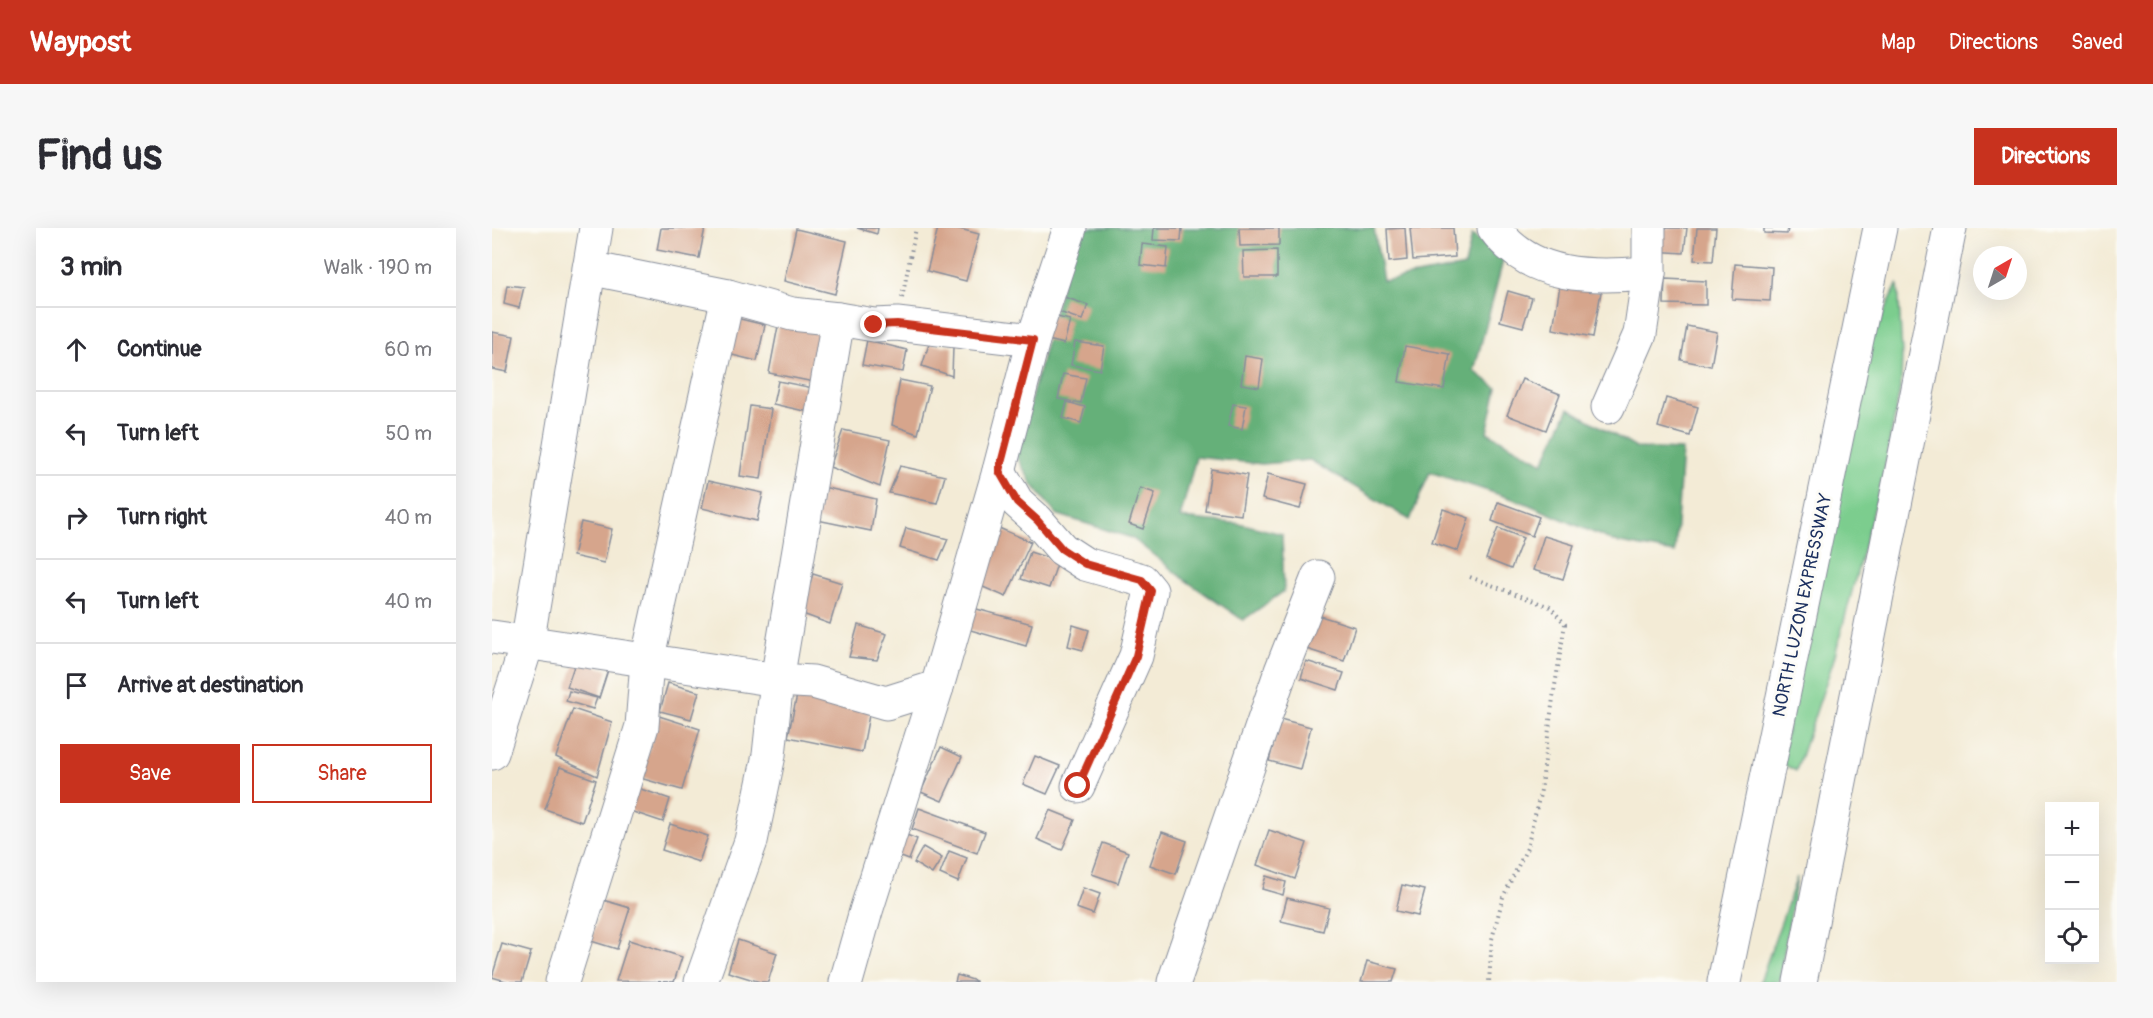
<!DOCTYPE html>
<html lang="en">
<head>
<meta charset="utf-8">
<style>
	body { margin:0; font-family:Pangolin,sans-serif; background:#f7f7f7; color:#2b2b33 }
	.controls { position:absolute; right:18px; bottom:18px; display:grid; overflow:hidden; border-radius:0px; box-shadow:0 6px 24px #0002 }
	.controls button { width:54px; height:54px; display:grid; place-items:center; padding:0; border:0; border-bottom:2px solid #e1e1e2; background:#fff; color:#2b2b33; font:30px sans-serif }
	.compass { position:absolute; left:1481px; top:18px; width:54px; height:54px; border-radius:50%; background:#fff; box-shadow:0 6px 24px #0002; rotate:39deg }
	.stop { position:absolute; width:18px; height:18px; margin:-14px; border:4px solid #c8321e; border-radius:50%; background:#fff }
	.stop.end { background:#c8321e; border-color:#fff; box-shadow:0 2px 6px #0008 }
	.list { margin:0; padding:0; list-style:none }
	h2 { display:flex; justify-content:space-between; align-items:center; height:78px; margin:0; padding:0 24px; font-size:26px }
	h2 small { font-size:20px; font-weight:400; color:#7c7c81 }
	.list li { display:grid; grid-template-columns:39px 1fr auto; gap:18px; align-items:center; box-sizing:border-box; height:84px; padding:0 24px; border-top:2px solid #e1e1e2 }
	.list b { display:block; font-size:22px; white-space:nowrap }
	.list em { font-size:20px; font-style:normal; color:#7c7c81 }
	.actions { display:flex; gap:12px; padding:18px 24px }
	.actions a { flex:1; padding:14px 0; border:2px solid #c8321e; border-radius:0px; text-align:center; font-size:21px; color:#c8321e }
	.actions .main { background:#c8321e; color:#fff }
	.icon { flex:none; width:33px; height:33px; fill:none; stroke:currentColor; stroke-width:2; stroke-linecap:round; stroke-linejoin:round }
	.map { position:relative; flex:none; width:1625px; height:754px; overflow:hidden; border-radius:0px }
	header { display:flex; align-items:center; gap:36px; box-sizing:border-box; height:84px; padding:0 30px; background:#c8321e; color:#fff }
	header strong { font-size:28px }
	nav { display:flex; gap:33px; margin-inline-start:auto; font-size:21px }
	.intro { display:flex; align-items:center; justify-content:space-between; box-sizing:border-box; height:144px; padding:0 36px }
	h1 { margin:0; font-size:42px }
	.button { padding:15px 27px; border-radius:0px; background:#c8321e; color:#fff; font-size:21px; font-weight:700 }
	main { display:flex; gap:36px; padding:0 36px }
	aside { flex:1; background:#fff; border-radius:0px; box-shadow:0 6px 24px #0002 }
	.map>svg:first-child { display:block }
</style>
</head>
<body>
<header>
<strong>Waypost</strong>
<nav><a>Map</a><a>Directions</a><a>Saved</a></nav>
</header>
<div class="intro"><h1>Find us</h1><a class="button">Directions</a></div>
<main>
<aside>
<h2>3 min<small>Walk · 190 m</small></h2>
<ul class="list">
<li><svg class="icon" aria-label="ahead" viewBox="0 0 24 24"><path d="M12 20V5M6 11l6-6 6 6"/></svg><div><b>Continue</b></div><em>60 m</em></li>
<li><svg class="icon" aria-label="left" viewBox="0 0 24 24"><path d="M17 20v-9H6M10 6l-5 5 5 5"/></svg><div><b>Turn left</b></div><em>50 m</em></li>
<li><svg class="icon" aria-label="right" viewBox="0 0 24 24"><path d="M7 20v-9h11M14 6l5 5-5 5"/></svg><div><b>Turn right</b></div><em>40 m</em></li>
<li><svg class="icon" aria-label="left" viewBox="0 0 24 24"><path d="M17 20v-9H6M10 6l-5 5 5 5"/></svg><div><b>Turn left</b></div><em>40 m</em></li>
<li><svg class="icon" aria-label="arrive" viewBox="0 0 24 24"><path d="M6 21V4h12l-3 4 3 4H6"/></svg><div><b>Arrive at destination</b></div></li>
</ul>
<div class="actions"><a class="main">Save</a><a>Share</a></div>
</aside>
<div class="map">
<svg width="1625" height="754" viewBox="0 0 1625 754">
	<rect width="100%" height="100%" fill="#fdfcf7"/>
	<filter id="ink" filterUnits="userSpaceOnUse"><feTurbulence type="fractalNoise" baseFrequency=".0167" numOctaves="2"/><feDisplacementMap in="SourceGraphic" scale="12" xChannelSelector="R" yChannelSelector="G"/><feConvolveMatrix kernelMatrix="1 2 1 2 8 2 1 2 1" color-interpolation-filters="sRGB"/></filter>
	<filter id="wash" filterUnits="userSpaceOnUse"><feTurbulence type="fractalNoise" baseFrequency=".008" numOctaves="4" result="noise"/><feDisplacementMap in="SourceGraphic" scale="24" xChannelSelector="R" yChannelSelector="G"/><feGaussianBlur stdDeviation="1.35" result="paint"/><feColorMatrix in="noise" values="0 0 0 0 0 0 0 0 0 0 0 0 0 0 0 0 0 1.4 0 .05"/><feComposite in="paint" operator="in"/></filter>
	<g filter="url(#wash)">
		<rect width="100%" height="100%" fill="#f3ebd6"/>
		<!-- green -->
		<g fill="#7ccd8e" stroke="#4c7e76" stroke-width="1.5">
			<polygon points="1406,55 1410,126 1409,156 1391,248 1341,434 1304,543 1289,535 1363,146"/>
			<polygon points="1305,649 1287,754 1268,754"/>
		</g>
		<!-- forest -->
		<polygon fill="#65b079" stroke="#40706c" stroke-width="1.5" points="585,0 882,0 891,53 973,38 980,7 1012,29 982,143 1005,160 995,204 1051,235 1077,180 1144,220 1190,222 1183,325 1123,314 1033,275 938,244 918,292 818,232 770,236 704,229 688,290 751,296 790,306 792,363 751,392 693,352 640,310 564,286 540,256 524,227"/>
		<g id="blocks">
			<!-- building -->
			<g fill="#d6a58c">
				<polygon points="169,0 213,0 207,30 165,22"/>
				<polygon points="365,0 386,0 385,6"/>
				<polygon points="446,0 464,0 487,6 474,53 435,43"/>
				<polygon points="662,0 690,0 689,13 661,12"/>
				<polygon points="747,0 787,0 787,17 748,18"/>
				<polygon points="913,0 915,32 897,34 895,1"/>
				<polygon points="918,0 961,0 963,29 921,32"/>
				<polygon points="1162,0 1195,0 1192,25 1160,23"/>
				<polygon points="1205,0 1224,0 1221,33 1202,32"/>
				<polygon points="1272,0 1296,0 1295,6 1272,5"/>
				<polygon points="304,1 355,13 343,66 292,53"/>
				<polygon points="650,16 676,19 674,40 648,37"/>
				<polygon points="785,22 785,49 752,49 751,23"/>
				<polygon points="1243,36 1280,39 1278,73 1240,71"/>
				<polygon points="1173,51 1214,53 1214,77 1172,76"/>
				<polygon points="15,57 32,59 27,80 12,76"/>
				<polygon points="1068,57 1109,64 1101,109 1061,101"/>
				<polygon points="1016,63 1040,70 1031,99 1008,93"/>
				<polygon points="572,69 596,77 590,92 567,84"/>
				<polygon points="553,86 578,92 572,116 548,110"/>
				<polygon points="244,90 273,97 265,133 236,126"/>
				<polygon points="287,93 337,103 327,155 277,145"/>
				<polygon points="1195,98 1225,104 1219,138 1189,132"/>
				<polygon points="0,104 22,108 15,144 0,141"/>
				<polygon points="375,112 415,122 411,144 370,137"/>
				<polygon points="583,114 612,118 608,142 579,137"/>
				<polygon points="437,116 461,119 460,148 430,138"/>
				<polygon points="913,118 958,126 952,161 907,154"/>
				<polygon points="753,128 771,131 767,159 749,156"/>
				<polygon points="571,146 594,150 589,175 566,171"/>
				<polygon points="1030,151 1068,166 1054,202 1015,187"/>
				<polygon points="408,152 438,158 426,206 400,197"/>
				<polygon points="286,153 321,160 317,184 281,176"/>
				<polygon points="1174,170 1206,179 1198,208 1166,199"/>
				<polygon points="575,174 593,179 589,195 571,190"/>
				<polygon points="741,176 754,178 750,201 736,198"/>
				<polygon points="258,178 279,181 269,251 248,248"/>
				<polygon points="351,202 398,212 388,259 338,239"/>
				<polygon points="408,238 453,248 445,275 397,265"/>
				<polygon points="719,241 755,247 749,287 713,282"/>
				<polygon points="776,246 815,256 808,281 770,271"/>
				<polygon points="216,253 271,265 265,293 210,280"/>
				<polygon points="331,259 384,271 379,303 325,292"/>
				<polygon points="648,260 663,265 651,301 637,296"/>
				<polygon points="1006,274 1047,289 1040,308 1000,293"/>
				<polygon points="951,281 977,290 966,323 940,314"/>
				<polygon points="89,294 120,301 112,335 81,328"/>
				<polygon points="414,300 456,311 447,332 408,320"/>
				<polygon points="507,300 539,314 514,369 482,355"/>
				<polygon points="1006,300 1031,310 1019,341 994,331"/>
				<polygon points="1052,308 1082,317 1071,351 1041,342"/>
				<polygon points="538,324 566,333 557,360 529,351"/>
				<polygon points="321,346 350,355 338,396 308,385"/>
				<polygon points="481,380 540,396 534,418 475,401"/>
				<polygon points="816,384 863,399 852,433 805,418"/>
				<polygon points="366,397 395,406 385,432 357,429"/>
				<polygon points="581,397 597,402 591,422 576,418"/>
				<polygon points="84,432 116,442 107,470 75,459"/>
				<polygon points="814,433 852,445 846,462 809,450"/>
				<polygon points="176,455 207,464 199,491 168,483"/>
				<polygon points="77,463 105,470 101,481 74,473"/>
				<polygon points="305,467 378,482 370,524 296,509"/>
				<polygon points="81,481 120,494 105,548 64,529"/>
				<polygon points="167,488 208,501 190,562 148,550"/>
				<polygon points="788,491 819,499 808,541 777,533"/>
				<polygon points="449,519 470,529 450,573 429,564"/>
				<polygon points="543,528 568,538 555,566 531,556"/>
				<polygon points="68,539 104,552 90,594 53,581"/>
				<polygon points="140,558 178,571 171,594 132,581"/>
				<polygon points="427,580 493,604 485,625 420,601"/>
				<polygon points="558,582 583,592 570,622 545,611"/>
				<polygon points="178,596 216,608 207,634 170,622"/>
				<polygon points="777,602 815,615 803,651 765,637"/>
				<polygon points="670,604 695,613 684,646 658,637"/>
				<polygon points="412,606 425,611 417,632 404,627"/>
				<polygon points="611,615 636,624 626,655 600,646"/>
				<polygon points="431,619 450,630 440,646 422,635"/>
				<polygon points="457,623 475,630 466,654 448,646"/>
				<polygon points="774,648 794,654 791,667 770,661"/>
				<polygon points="910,657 933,662 926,688 904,683"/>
				<polygon points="591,660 608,666 601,686 584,680"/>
				<polygon points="795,670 837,680 831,703 789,693"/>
				<polygon points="111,672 138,680 125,721 99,713"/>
				<polygon points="137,712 190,729 182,754 124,753"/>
				<polygon points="246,712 285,725 276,754 268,754 236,744"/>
				<polygon points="10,716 39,724 30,754 17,754 0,749"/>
				<polygon points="875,733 905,741 901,754 869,754"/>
				<polygon points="465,747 484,753 484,754 463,754"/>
			</g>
		</g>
	</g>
	<g filter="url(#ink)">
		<use href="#blocks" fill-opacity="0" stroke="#878d9a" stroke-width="1.5"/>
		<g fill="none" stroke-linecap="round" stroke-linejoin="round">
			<!-- minor casing -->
			<g stroke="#878d9a" stroke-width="35">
				<g id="minor">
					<path d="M 1002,0 C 1039,52 1100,49 1157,45 L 1148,106 L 1116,179"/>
					<polyline points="1157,0 1157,45"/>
					<polyline points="97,40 236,68 300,86 346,91 285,452 277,527 259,613 209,754"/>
					<polyline points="346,91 382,97 405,96 541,112"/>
					<polyline points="507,243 525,274 545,292 570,321 593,336 650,352 659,363 644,428 586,558"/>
					<polyline points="0,409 285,452 321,454 394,475 445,459"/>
					<polyline points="0,525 35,416 104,0"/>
					<polyline points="70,754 150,498 155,433 236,68"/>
					<polyline points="354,754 374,683 445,459 507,243 541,112 578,0"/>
					<polyline points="682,754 789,443 826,349"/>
				</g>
			</g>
			<!-- highway casing -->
			<g stroke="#878d9a" stroke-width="35">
				<g id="highway">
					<polyline points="1232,754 1388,0"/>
					<polyline points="1308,754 1458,0"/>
				</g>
			</g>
			<!-- path -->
			<g stroke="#878d9a" stroke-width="4" stroke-dasharray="1.5 4.5" stroke-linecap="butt">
				<polyline points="410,70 424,0"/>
				<polyline points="978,349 1058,379 1073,396 1061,470 1049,562 1035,620 1011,669 1000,711 997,754"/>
			</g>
			<!-- minor -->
			<use href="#minor" stroke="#fff" stroke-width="33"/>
			<!-- highway -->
			<use href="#highway" stroke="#fff" stroke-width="33"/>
		</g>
	</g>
	<g fill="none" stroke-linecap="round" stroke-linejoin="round" filter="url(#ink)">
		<!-- route -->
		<polyline stroke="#c8321e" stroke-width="8" points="382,97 405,96 541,112 507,243 525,274 545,292 570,321 593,336 650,352 659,363 644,428 586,558"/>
	</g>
	<g text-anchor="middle" stroke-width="6" stroke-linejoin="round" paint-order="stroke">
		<!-- street labels -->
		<g font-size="18" fill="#1b2f5e" stroke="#fdfcf7">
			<text transform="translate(1310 377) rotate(-78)" y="6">NORTH LUZON EXPRESSWAY</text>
		</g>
	</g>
</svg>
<div class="controls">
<button>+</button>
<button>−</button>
<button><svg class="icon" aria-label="locate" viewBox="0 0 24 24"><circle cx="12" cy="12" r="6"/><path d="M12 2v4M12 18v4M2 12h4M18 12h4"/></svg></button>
</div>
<svg class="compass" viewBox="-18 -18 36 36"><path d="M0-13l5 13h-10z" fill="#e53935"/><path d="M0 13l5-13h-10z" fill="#7c7c81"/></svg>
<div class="stop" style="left:586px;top:558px"></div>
<div class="stop end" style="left:382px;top:97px"></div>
</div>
</main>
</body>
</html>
